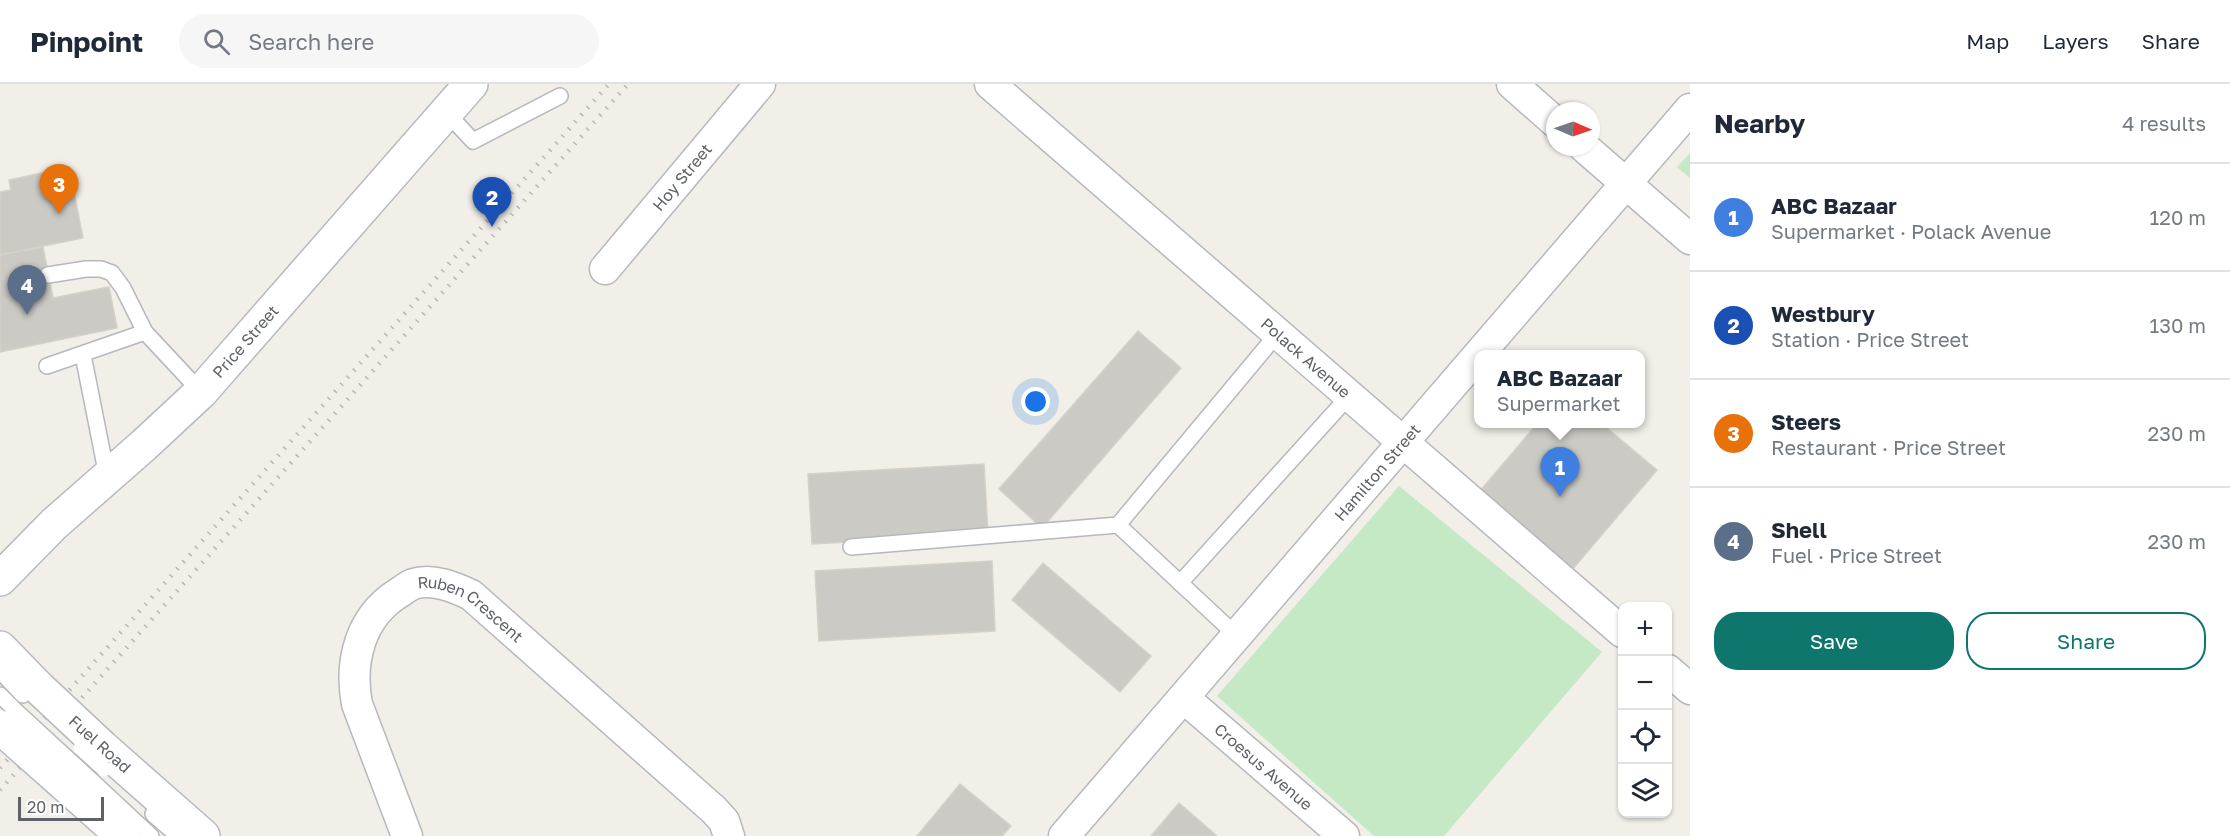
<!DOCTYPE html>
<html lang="en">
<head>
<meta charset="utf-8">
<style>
	body { margin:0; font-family:"Golos Text",sans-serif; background:#f6f6f7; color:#1f2937 }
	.controls { position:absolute; right:18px; bottom:18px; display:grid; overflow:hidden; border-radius:12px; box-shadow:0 2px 4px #0004 }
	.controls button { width:54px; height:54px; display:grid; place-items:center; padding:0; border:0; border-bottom:2px solid #e0e1e3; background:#fff; color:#1f2937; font:30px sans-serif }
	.compass { position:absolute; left:1546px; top:18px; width:54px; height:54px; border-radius:50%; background:#fff; box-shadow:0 2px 4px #0004; rotate:92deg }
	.scale { position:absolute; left:18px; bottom:15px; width:86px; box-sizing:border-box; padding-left:6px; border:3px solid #5f6368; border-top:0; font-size:16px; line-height:21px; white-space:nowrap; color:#5f6368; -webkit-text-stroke:4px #fff; paint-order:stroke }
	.you { position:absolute; left:1036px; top:318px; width:21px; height:21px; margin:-15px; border:4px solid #fff; border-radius:50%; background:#1a73e8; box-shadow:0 0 0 9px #1a73e833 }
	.badge { display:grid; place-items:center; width:39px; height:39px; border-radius:50%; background:#0f766e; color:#fff; font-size:20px; font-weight:700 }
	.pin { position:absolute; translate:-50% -50px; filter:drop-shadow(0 2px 3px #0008) }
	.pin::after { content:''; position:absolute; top:32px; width:21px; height:18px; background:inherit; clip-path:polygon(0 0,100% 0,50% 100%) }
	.popup { position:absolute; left:1474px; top:266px; width:171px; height:78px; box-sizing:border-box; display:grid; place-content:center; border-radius:12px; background:#fff; filter:drop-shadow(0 2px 4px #0005); font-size:20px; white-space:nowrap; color:#747a83 }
	.popup b { font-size:22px; color:#1f2937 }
	.popup::after { content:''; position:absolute; left:50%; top:100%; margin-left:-12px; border:12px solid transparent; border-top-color:#fff }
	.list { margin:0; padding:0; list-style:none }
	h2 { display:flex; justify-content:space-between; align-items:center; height:78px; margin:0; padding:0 24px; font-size:26px }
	h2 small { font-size:20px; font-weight:400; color:#747a83 }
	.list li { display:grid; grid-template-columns:39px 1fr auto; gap:18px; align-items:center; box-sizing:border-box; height:108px; padding:0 24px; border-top:2px solid #e0e1e3 }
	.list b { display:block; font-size:22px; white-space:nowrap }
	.list p { margin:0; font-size:20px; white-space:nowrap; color:#747a83 }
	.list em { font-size:20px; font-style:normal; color:#747a83 }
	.actions { display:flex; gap:12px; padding:18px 24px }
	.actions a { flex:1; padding:14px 0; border:2px solid #0f766e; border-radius:24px; text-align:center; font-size:21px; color:#0f766e }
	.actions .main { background:#0f766e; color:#fff }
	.icon { flex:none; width:33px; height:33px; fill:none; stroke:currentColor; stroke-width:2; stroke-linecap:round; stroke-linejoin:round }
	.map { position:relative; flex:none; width:1690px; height:752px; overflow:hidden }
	header { display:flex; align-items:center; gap:36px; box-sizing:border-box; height:84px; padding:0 30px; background:#fff; border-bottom:2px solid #e0e1e3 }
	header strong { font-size:28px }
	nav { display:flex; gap:33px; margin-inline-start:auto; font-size:21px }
	.search { width:420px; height:54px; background:#f6f6f7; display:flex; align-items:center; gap:15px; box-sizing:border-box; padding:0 21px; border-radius:33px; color:#747a83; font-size:22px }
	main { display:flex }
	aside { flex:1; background:#fff }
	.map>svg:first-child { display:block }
</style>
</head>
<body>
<header>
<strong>Pinpoint</strong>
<div class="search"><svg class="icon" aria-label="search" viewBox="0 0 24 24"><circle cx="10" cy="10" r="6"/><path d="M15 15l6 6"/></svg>Search here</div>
<nav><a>Map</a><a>Layers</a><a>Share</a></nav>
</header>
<main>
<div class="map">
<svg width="1690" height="752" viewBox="0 0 1690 752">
	<rect width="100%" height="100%" fill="#f1efe8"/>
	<!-- green -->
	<g fill="#c5e8c5">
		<polygon points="1690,69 1690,94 1677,83"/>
		<polygon points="1399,402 1602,568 1444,752 1374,752 1217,612"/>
	</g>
	<!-- building -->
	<g fill="#cccac5" stroke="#d6d1c6" stroke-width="1.5">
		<polygon points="69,83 83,154 0,171 0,108 11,106 9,96"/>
		<polygon points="43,163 53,214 109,203 117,244 0,268 0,171"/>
		<polygon points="1138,247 1181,284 1042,444 999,405"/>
		<polygon points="1537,340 1602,340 1657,386 1566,493 1474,414"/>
		<polygon points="984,380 988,450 812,460 808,390"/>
		<polygon points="992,477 995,547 819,557 815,487"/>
		<polygon points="1043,479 1151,572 1120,608 1012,516"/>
		<polygon points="960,700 1011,742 1002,752 917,752"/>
		<polygon points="1179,719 1217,752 1151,752"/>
	</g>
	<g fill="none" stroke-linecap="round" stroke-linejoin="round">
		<!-- lane casing -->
		<g stroke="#b5b8bc" stroke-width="18">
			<g id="lane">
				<polyline points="446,28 473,57 560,12"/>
				<polyline points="48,191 86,185 101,185 112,189 123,204 145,248 201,308"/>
				<polyline points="83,271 107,392"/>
				<polyline points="47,282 145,248"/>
				<polyline points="1118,441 1237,552"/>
				<polyline points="851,463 1118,441 1278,249"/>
				<polyline points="1180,499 1350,311"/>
				<polyline points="2,589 23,611"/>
				<polyline points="0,611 17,628"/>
				<polyline points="92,697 151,752"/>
				<polyline points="153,730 178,752"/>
			</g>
		</g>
		<!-- street casing -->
		<g stroke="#b5b8bc" stroke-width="33">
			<g id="street">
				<path id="s1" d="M 990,0 L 1622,548"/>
				<polyline points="1512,0 1555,38"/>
				<polyline points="1584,63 1690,155"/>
				<path id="s2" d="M 605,185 L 760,0"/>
				<polyline points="1668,586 1690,605"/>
				<path id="s3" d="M 1184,614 L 1344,752"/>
				<path id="s4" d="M 407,752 L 357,620 C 349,578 360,534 397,510 C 402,507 408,502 413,500 C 433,494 454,503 471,511 L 714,726 L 724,737 L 729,752"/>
				<path id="s5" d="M 1064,752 L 1690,25"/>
			</g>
		</g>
		<!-- secondary casing -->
		<g stroke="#b6babf" stroke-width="36">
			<g id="secondary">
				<path id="s6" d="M 0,495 L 54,440 L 144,361 L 201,308 L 471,0"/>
				<polyline points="0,564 39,604"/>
				<polyline points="102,663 203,752"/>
				<polyline points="79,713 123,752"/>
			</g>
		</g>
		<!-- lane -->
		<use href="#lane" stroke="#fff" stroke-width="15"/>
		<!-- street -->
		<use href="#street" stroke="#fff" stroke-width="30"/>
		<!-- secondary -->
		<use href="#secondary" stroke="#fff" stroke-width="33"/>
		<!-- rail -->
		<g stroke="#b6b7b8" stroke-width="4.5" stroke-dasharray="1.5 8" stroke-linecap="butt">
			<polyline points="0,684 609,0"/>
			<polyline points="0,706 628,0"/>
		</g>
		<!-- lane-bridge casing -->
		<g stroke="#b5b8bc" stroke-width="18" stroke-linecap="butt">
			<g id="lane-bridge">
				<polyline points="17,628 92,697"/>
				<polyline points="81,664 104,685"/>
			</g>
		</g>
		<!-- secondary-bridge casing -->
		<g stroke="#b6babf" stroke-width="36" stroke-linecap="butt">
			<g id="secondary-bridge">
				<polyline points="39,604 102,663"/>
				<polyline points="0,643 79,713"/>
			</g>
		</g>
		<!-- lane-bridge -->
		<use href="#lane-bridge" stroke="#fff" stroke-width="15"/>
		<!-- secondary-bridge -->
		<use href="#secondary-bridge" stroke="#fff" stroke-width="33"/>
	</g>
	<g text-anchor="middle" stroke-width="4.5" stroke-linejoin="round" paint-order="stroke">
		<!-- street labels -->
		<g font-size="16" fill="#5f6368" stroke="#fff">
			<text dy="6" stroke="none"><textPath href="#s2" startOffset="120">Hoy Street</textPath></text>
			<text dy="6" stroke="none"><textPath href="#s6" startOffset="342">Price Street</textPath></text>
			<text dy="6" stroke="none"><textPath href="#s1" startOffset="418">Polack Avenue</textPath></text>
			<text dy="6" stroke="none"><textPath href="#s5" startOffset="480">Hamilton Street</textPath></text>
			<text dy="6" stroke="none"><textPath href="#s4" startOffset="350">Ruben Crescent</textPath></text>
			<text transform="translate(100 660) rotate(42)" y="6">Fuel Road</text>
			<text dy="6" stroke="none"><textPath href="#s3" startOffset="105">Croesus Avenue</textPath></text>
		</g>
	</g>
</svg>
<div class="controls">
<button>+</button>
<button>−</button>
<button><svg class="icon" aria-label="locate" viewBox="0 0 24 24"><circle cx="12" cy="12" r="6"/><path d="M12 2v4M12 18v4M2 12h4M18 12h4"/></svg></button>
<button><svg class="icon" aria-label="layers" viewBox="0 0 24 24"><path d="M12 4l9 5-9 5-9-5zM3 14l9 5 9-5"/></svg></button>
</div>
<svg class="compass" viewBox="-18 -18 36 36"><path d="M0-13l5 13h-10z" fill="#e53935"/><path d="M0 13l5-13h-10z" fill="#747a83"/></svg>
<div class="scale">20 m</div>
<div class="you"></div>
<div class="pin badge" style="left:1560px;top:413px;background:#3f7fe0">1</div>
<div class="popup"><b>ABC Bazaar</b>Supermarket</div>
<div class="pin badge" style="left:492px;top:143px;background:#1a4fb4">2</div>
<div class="pin badge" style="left:59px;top:130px;background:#e8710a">3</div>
<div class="pin badge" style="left:27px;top:231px;background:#5c6f8a">4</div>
</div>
<aside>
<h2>Nearby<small>4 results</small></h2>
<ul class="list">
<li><span class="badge" style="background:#3f7fe0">1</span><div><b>ABC Bazaar</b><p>Supermarket · Polack Avenue</p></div><em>120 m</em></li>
<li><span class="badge" style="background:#1a4fb4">2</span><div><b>Westbury</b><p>Station · Price Street</p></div><em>130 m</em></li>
<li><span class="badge" style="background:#e8710a">3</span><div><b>Steers</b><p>Restaurant · Price Street</p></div><em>230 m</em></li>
<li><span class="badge" style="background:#5c6f8a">4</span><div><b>Shell</b><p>Fuel · Price Street</p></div><em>230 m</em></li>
</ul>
<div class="actions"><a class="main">Save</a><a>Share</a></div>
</aside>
</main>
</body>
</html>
